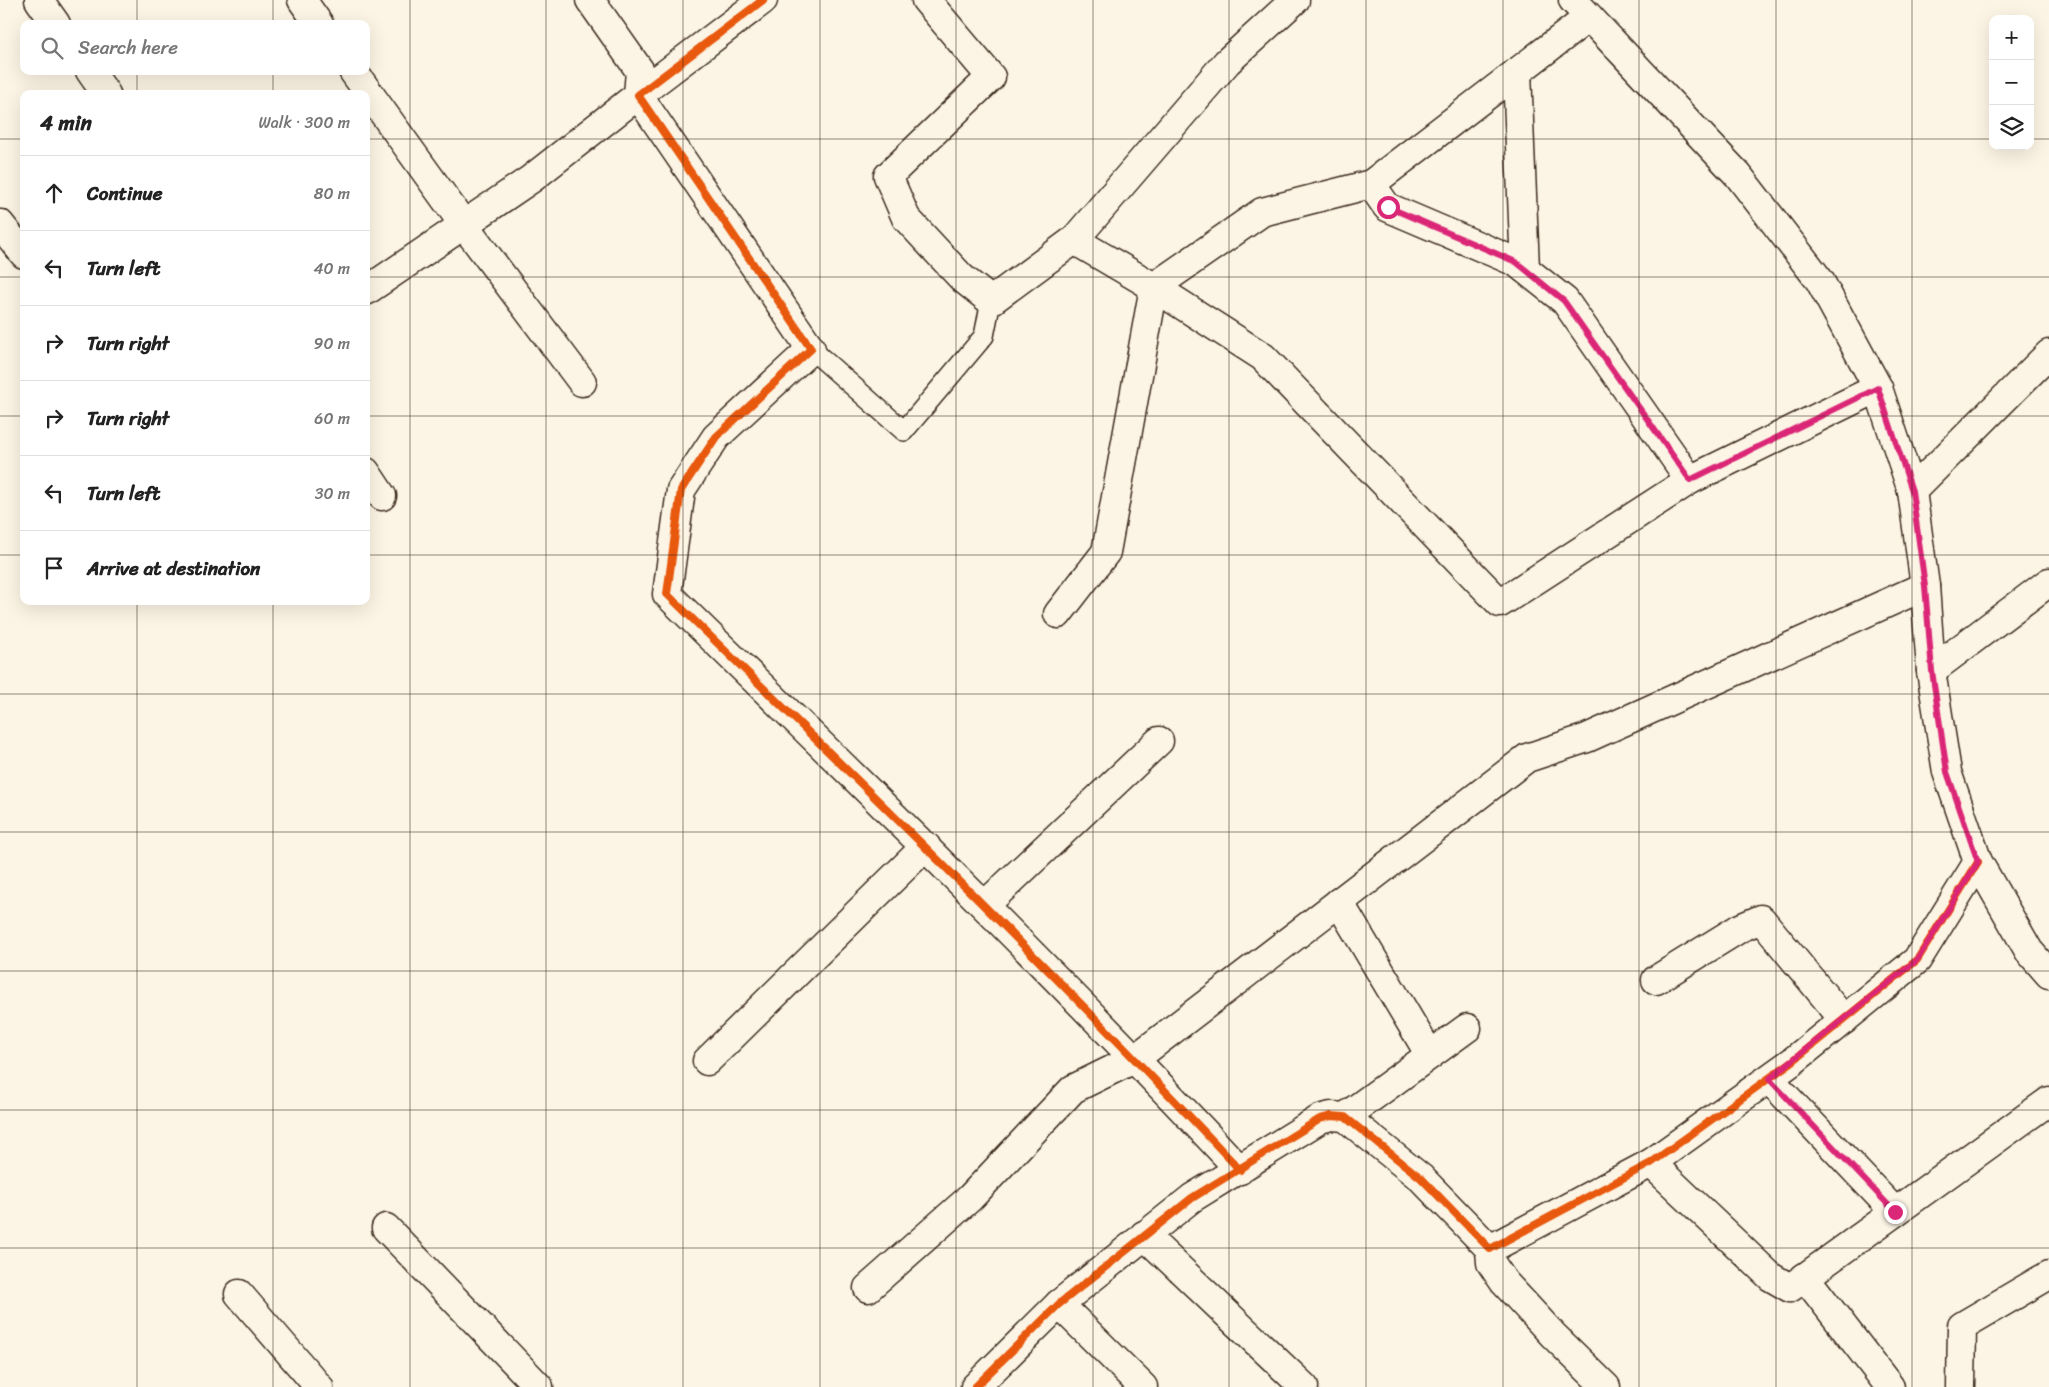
<!DOCTYPE html>
<html lang="en">
<head>
<meta charset="utf-8">
<style>
	body { margin:0; font-family:Sriracha,sans-serif; background:#f6f6f6; color:#222 }
	.controls { position:absolute; right:15px; top:15px; display:grid; overflow:hidden; border-radius:10px; box-shadow:0 5px 20px #0002 }
	.controls button { width:45px; height:45px; display:grid; place-items:center; padding:0; border:0; border-bottom:1px solid #e0e0e0; background:#fff; color:#222; font:25px sans-serif }
	.stop { position:absolute; width:15px; height:15px; margin:-11px; border:4px solid #db2777; border-radius:50%; background:#fff }
	.stop.end { background:#db2777; border-color:#fff; box-shadow:0 1px 5px #0008 }
	.list { margin:0; padding:0; list-style:none }
	h2 { display:flex; justify-content:space-between; align-items:center; height:65px; margin:0; padding:0 20px; font-size:21px }
	h2 small { font-size:16px; font-weight:400; color:#767676 }
	.list li { display:grid; grid-template-columns:32px 1fr auto; gap:15px; align-items:center; box-sizing:border-box; height:75px; padding:0 20px; border-top:1px solid #e0e0e0 }
	.list b { display:block; font-size:19px; white-space:nowrap }
	.list em { font-size:16px; font-style:normal; color:#767676 }
	.icon { flex:none; width:28px; height:28px; fill:none; stroke:currentColor; stroke-width:2; stroke-linecap:round; stroke-linejoin:round }
	.map { position:relative; flex:none; width:2049px; height:1387px; overflow:hidden }
	.search { position:absolute; background:#fff; box-shadow:0 5px 20px #0002; left:20px; top:20px; width:350px; height:55px; display:flex; align-items:center; gap:12px; box-sizing:border-box; padding:0 18px; border-radius:10px; color:#767676; font-size:19px }
	.panel { position:absolute; background:#fff; box-shadow:0 5px 20px #0002; left:20px; top:90px; width:350px; height:515px; border-radius:10px }
	.map>svg:first-child { display:block }
</style>
</head>
<body>
<div class="map">
<svg width="2049" height="1387" viewBox="0 0 2049 1387">
	<rect width="100%" height="100%" fill="#fcf5e5"/>
	<filter id="ink" filterUnits="userSpaceOnUse"><feTurbulence type="fractalNoise" baseFrequency=".02" numOctaves="2"/><feDisplacementMap in="SourceGraphic" scale="10" xChannelSelector="R" yChannelSelector="G"/><feConvolveMatrix kernelMatrix="1 2 1 2 8 2 1 2 1" color-interpolation-filters="sRGB"/></filter>
	<g filter="url(#ink)">
		<g fill="none" stroke-linecap="round" stroke-linejoin="round">
			<!-- lane casing -->
			<g stroke="#3b2a1e" stroke-width="22">
				<polyline id="lane" points="811,349 904,431 984,336 991,301"/>
			</g>
			<!-- street casing -->
			<g stroke="#3b2a1e" stroke-width="31">
				<g id="street">
					<polyline points="39,0 56,24"/>
					<polyline points="302,0 319,24"/>
					<path d="M 763,0 L 638,95 L 811,349 L 716,437 L 681,490 L 667,594 C 861,783 1055,972 1240,1170"/>
					<polyline points="926,0 991,77 888,176 906,218 962,278 991,301 1074,240 1227,62 1295,0"/>
					<polyline points="90,71 106,94"/>
					<polyline points="353,71 464,225 582,382"/>
					<polyline points="1517,72 1525,269"/>
					<polyline points="1371,184 1387,207 1516,262 1565,301 1690,480"/>
					<polyline points="0,224 24,254"/>
					<polyline points="1074,240 1154,287 1263,357 1500,603 1690,480 1878,388"/>
					<polyline points="366,291 531,179 638,95 640,71 590,0"/>
					<polyline points="366,472 382,496"/>
					<polyline points="1912,491 2049,354"/>
					<polyline points="1058,614 1106,552 1154,287 1262,212 1371,184 1589,17"/>
					<polyline points="1931,671 2049,582"/>
					<polyline points="1339,902 1430,1055"/>
					<polyline points="985,905 1159,741"/>
					<polyline points="1656,980 1740,928 1761,919 1844,1020"/>
					<polyline points="707,1061 926,846"/>
					<polyline points="1769,1079 1895,1212"/>
					<polyline points="1345,1117 1467,1028"/>
					<polyline points="1651,1163 1771,1277 1790,1288 2049,1101"/>
					<polyline points="386,1228 539,1387"/>
					<polyline points="1144,1235 1304,1387"/>
					<polyline points="1490,1249 1491,1263 1504,1282 1553,1335 1606,1387"/>
					<polyline points="1805,1277 1890,1387"/>
					<polyline points="868,1288 970,1198 1073,1089 1136,1058 1527,758 1587,738 1925,586"/>
					<polyline points="239,1294 319,1387"/>
					<polyline points="1059,1304 1143,1387"/>
					<polyline points="975,1387 1059,1304 1192,1198 1320,1119 1331,1116 1345,1117 1421,1178 1490,1249 1651,1163 1793,1061 1917,960 1978,862"/>
					<polyline points="1961,1387 1962,1326 2049,1275"/>
				</g>
			</g>
			<!-- secondary casing -->
			<g stroke="#3b2a1e" stroke-width="31">
				<polyline id="secondary" points="1573,0 1738,175 1820,281 1878,388 1912,491 1925,586 1931,671 1947,772 1978,862 2029,951 2049,974"/>
			</g>
			<!-- lane -->
			<use href="#lane" stroke="#fcf5e5" stroke-width="19"/>
			<!-- street -->
			<use href="#street" stroke="#fcf5e5" stroke-width="28"/>
			<!-- secondary -->
			<use href="#secondary" stroke="#fcf5e5" stroke-width="28"/>
			<!-- cycleway casing -->
			<g stroke="#fcf5e5" stroke-width="11">
				<g id="cycleway">
					<path d="M 763,0 L 638,95 L 811,349 L 716,437 L 681,490 L 667,594 C 861,783 1055,972 1240,1170"/>
					<polyline points="975,1387 1059,1304 1192,1198 1320,1119 1331,1116 1345,1117 1421,1178 1490,1249 1651,1163 1793,1061 1917,960 1978,862"/>
				</g>
			</g>
			<!-- cycleway -->
			<use href="#cycleway" stroke="#e8590c" stroke-width="8"/>
		</g>
	</g>
	<g fill="none" stroke-linecap="round" stroke-linejoin="round" filter="url(#ink)">
		<!-- route -->
		<polyline stroke="#db2777" stroke-width="6" points="1388,207 1516,262 1564,301 1690,480 1878,388 1912,491 1925,586 1932,671 1947,772 1978,862 1917,960 1769,1079 1895,1212"/>
	</g>
	<!-- grid -->
	<path fill="none" stroke="#3b2a1e" stroke-width="1" stroke-opacity="0.55" d="M 137,0 L 137,24M 273,0 L 273,24M 410,0 L 410,1387M 546,0 L 546,1387M 683,0 L 683,1387M 820,0 L 820,1387M 956,0 L 956,1387M 1093,0 L 1093,1387M 1229,0 L 1229,1387M 1366,0 L 1366,1387M 1503,0 L 1503,1387M 1639,0 L 1639,1387M 1776,0 L 1776,1387M 1912,0 L 1912,1387M 137,71 L 137,94M 273,71 L 273,94M 0,139 L 24,139M 366,139 L 1993,139M 2030,139 L 2049,139M 0,277 L 24,277M 366,277 L 2049,277M 0,416 L 24,416M 366,416 L 2049,416M 0,555 L 24,555M 366,555 L 2049,555M 137,601 L 137,1387M 273,601 L 273,1387M 0,694 L 2049,694M 0,832 L 2049,832M 0,971 L 2049,971M 0,1110 L 2049,1110M 0,1248 L 2049,1248"/>
</svg>
<div class="controls">
<button>+</button>
<button>−</button>
<button><svg class="icon" aria-label="layers" viewBox="0 0 24 24"><path d="M12 4l9 5-9 5-9-5zM3 14l9 5 9-5"/></svg></button>
</div>
<div class="stop" style="left:1388px;top:207px"></div>
<div class="stop end" style="left:1895px;top:1212px"></div>
<div class="search"><svg class="icon" aria-label="search" viewBox="0 0 24 24"><circle cx="10" cy="10" r="6"/><path d="M15 15l6 6"/></svg>Search here</div>
<section class="panel">
<h2>4 min<small>Walk · 300 m</small></h2>
<ul class="list">
<li><svg class="icon" aria-label="ahead" viewBox="0 0 24 24"><path d="M12 20V5M6 11l6-6 6 6"/></svg><div><b>Continue</b></div><em>80 m</em></li>
<li><svg class="icon" aria-label="left" viewBox="0 0 24 24"><path d="M17 20v-9H6M10 6l-5 5 5 5"/></svg><div><b>Turn left</b></div><em>40 m</em></li>
<li><svg class="icon" aria-label="right" viewBox="0 0 24 24"><path d="M7 20v-9h11M14 6l5 5-5 5"/></svg><div><b>Turn right</b></div><em>90 m</em></li>
<li><svg class="icon" aria-label="right" viewBox="0 0 24 24"><path d="M7 20v-9h11M14 6l5 5-5 5"/></svg><div><b>Turn right</b></div><em>60 m</em></li>
<li><svg class="icon" aria-label="left" viewBox="0 0 24 24"><path d="M17 20v-9H6M10 6l-5 5 5 5"/></svg><div><b>Turn left</b></div><em>30 m</em></li>
<li><svg class="icon" aria-label="arrive" viewBox="0 0 24 24"><path d="M6 21V4h12l-3 4 3 4H6"/></svg><div><b>Arrive at destination</b></div></li>
</ul>
</section>
</div>
</body>
</html>
